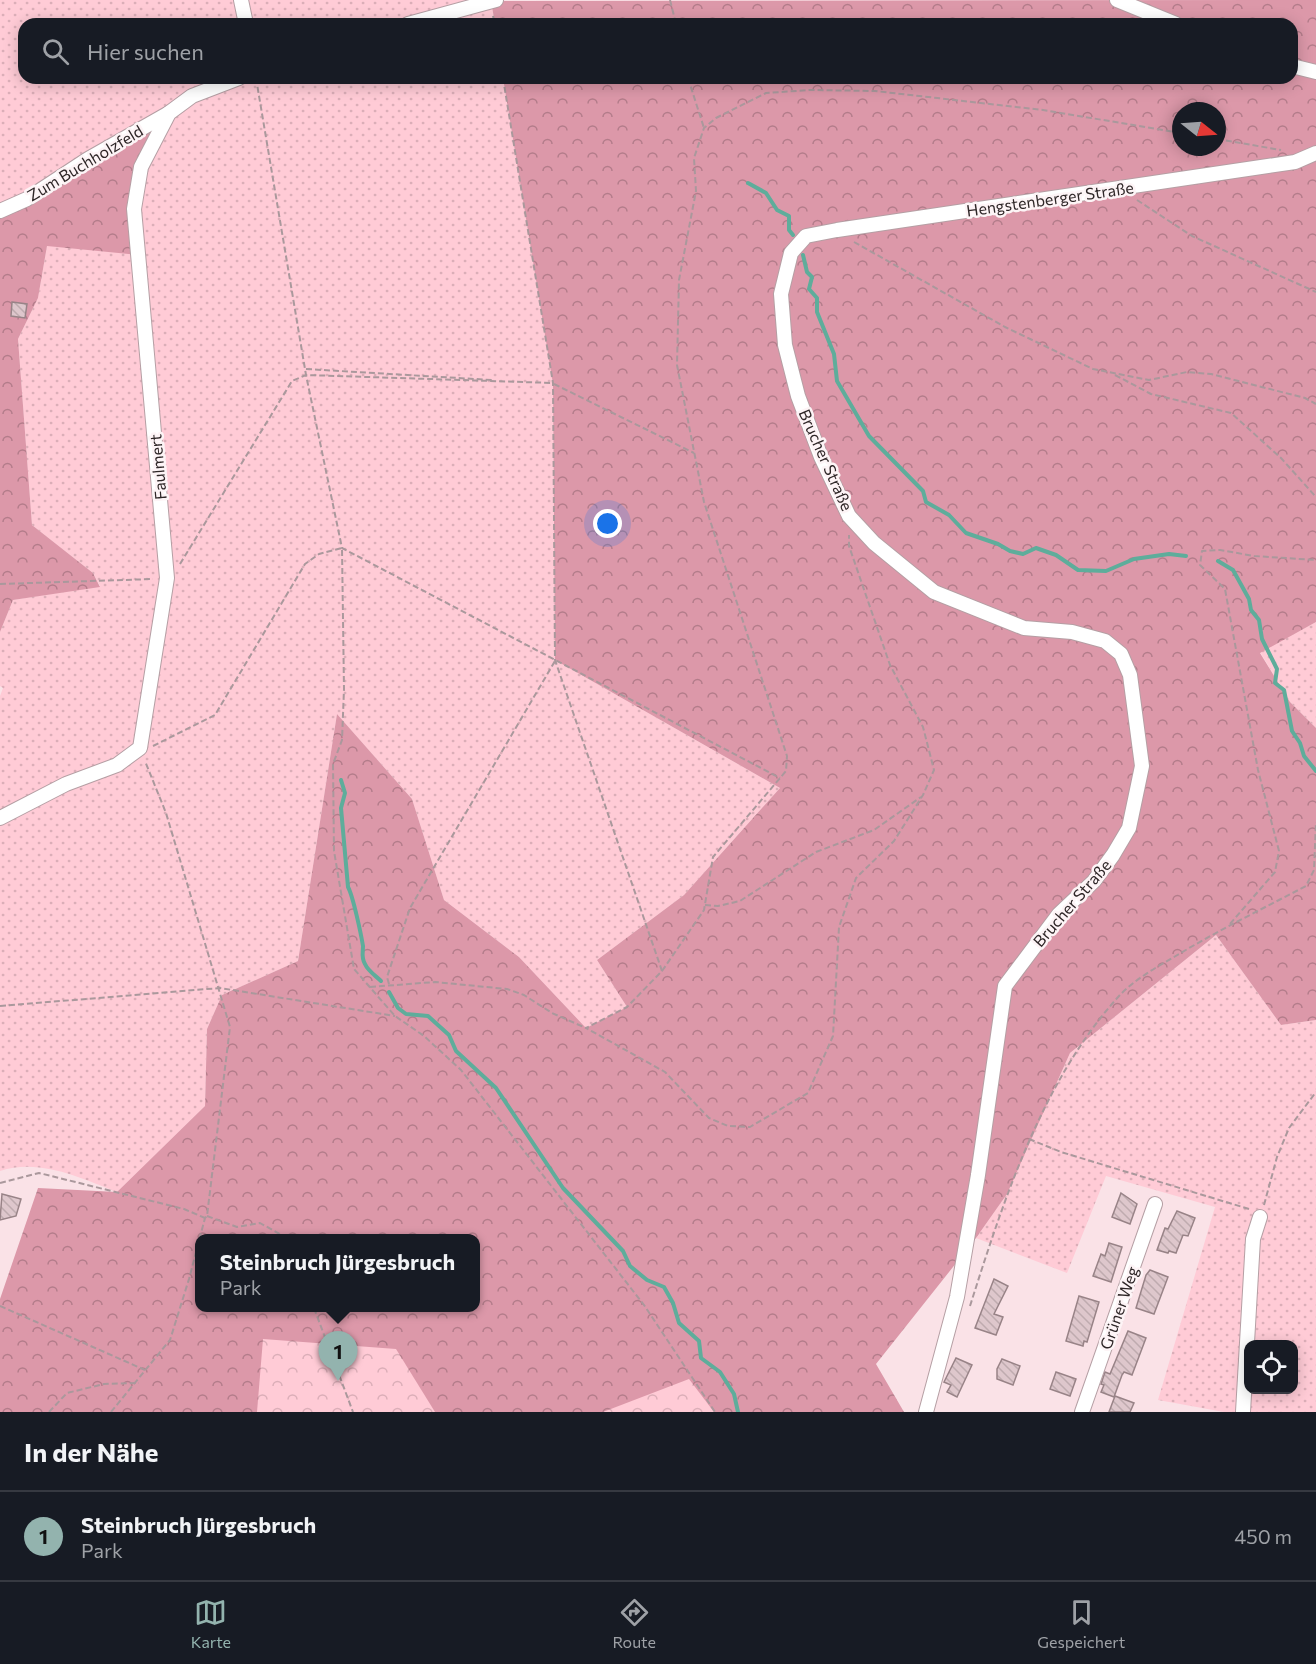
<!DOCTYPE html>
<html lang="de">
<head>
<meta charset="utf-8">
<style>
	body { margin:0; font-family:Commissioner,sans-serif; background:#242831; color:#f1f3f6 }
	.controls { position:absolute; right:18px; bottom:18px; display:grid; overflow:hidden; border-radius:12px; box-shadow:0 3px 15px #0003 }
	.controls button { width:54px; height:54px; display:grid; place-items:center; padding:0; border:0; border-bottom:2px solid #363941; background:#171b24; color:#f1f3f6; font:30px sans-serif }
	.compass { position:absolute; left:1172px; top:102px; width:54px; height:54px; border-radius:50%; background:#171b24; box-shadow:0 3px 15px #0003; rotate:107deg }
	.you { position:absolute; left:608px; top:524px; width:21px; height:21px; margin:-15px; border:4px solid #fff; border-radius:50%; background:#1a73e8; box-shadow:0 0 0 9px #1a73e833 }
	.badge { display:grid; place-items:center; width:39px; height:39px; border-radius:50%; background:#93b3ae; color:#111; font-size:20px; font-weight:700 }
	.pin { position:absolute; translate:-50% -50px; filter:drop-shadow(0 2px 3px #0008) }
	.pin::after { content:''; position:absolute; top:32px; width:21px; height:18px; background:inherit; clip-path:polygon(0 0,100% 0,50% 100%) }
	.popup { position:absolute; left:195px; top:1234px; width:285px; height:78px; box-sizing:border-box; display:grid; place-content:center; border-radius:12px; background:#171b24; filter:drop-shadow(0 2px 4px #0005); font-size:20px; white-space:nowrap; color:#9ea1a6 }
	.popup b { font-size:22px; color:#f1f3f6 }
	.popup::after { content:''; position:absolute; left:50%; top:100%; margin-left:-12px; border:12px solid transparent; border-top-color:#171b24 }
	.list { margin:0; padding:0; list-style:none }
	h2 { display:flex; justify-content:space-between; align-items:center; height:78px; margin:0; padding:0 24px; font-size:26px }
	h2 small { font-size:20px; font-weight:400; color:#9ea1a6 }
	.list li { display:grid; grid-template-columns:39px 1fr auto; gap:18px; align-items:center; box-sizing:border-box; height:90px; padding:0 24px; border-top:2px solid #363941 }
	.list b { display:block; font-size:22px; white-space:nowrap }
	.list p { margin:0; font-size:20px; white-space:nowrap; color:#9ea1a6 }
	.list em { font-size:20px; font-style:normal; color:#9ea1a6 }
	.icon { flex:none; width:33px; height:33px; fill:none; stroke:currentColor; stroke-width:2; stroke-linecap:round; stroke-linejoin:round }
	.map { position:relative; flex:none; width:1316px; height:1412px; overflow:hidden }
	.search { position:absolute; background:#171b24; box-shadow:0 3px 15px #0003; left:18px; right:18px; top:18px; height:66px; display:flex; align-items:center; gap:15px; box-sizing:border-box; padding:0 21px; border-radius:18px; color:#9ea1a6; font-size:22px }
	.sheet { height:168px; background:#171b24 }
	nav { display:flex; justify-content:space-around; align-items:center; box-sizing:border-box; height:84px; border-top:2px solid #363941; background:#171b24; font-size:16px; color:#9ea1a6 }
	nav a { display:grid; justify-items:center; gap:3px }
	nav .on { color:#93b3ae }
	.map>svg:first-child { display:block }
</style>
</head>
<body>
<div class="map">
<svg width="1316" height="1412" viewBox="0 0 1316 1412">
	<defs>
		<pattern id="grass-dots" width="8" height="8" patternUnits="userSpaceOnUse" patternTransform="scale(1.5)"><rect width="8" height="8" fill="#ffcbd6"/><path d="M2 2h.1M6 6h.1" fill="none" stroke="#dbaeb8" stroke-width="1.8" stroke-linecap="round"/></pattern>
		<pattern id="forest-crowns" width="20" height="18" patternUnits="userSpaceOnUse" patternTransform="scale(1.5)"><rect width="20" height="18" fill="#dc98a9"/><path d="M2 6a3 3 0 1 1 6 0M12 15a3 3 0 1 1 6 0" fill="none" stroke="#b37c8a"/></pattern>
		<pattern id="park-crowns" width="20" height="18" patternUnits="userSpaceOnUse" patternTransform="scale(1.5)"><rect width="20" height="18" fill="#ffcbd6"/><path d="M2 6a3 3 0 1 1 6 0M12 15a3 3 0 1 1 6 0" fill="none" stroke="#dbaeb8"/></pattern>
		<pattern id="building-back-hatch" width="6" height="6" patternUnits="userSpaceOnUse" patternTransform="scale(1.5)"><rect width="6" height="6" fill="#dec7cc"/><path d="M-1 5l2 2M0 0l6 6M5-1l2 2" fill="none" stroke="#bfabaf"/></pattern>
	</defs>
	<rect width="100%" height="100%" fill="#fae2e7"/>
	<!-- grass -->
	<g fill="url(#grass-dots)" fill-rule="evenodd">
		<path d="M 0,0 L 496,0 L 491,1 L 495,24 L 24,24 L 24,78 L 503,78 L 553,383 L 555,660 L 780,788 L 684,895 L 597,960 L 627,1007 L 586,1028 L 519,957 L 444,900 L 412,799 L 337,714 L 298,961 L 222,995 L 207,1029 L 205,1106 L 117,1192 C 80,1178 40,1158 0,1171 L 0,696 L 3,688 L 0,686 L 0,632 L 13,600 L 100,586 L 93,573 L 32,525 L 18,339 L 38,298 L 47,246 L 0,211 Z"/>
		<polygon points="1316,622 1316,728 1290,702 1260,652"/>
		<path d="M 1216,935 L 1281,1025 L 1316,1020 L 1316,1412 L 1224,1412 L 1158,1400 L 1215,1207 L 1106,1176 L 1067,1273 L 976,1238 L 1007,1194 L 1070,1053 ZM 1248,1344 L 1294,1344 L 1294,1390 L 1248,1390 Z"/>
	</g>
	<!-- forest -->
	<g fill="url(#forest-crowns)" fill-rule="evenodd">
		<path d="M 1316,0 L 1316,622 L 1260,653 L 1290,702 L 1316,728 L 1316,1020 L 1281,1025 L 1216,935 L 1070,1053 L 1007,1194 L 976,1238 L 876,1364 L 904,1412 L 0,1412 L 0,1299 L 38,1188 L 117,1192 L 205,1106 L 207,1029 L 222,995 L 298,961 L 337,714 L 412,799 L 444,900 L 519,957 L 586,1028 L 627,1007 L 597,960 L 684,895 L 780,788 L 555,660 L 553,384 L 503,78 L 1292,78 L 1292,24 L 495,24 L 491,1 ZM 1181,111 L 1217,111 L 1217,147 L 1181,147 ZM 200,1238 L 476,1238 L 476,1308 L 200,1308 Z"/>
		<polygon points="169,113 141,167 139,255 47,246 38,298 18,339 32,525 93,573 100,587 13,600 0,632 0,211"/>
	</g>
	<!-- park -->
	<g fill="url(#park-crowns)">
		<polygon points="263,1339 396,1349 435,1412 257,1412"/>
		<polygon points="689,1379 714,1412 603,1412"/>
	</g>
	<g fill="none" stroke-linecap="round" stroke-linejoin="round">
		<!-- stream -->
		<g stroke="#5ead9b" stroke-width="4">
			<polyline points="748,183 766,193 777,210 789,216 789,230 793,235"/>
			<polyline points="803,255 807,272 812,277 809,289 817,298 817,312 834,354 837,381 869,436 923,491 926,502 949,515 966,533 998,544 1010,551 1023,554 1036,548 1056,555 1078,570 1106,571 1134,559 1169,554 1186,556"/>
			<polyline points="1218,561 1233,570 1249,599 1251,610 1259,620 1262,639 1277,669 1275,683 1284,690 1292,731 1300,743 1304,756 1316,771"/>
			<path d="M 341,780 L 345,793 L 341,808 L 348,887 C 353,896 361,934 363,946 C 363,953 361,957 365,964 C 368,971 376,976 381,981"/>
			<polyline points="389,992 398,1008 406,1014 428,1016 449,1035 456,1051 496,1088 563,1188 623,1251 630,1266 647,1280 664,1287 673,1303 679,1323 699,1341 701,1358 720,1372 734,1394 738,1412"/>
		</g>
	</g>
	<!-- building -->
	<g fill="url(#building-back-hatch)" stroke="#988387" stroke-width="1.5">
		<polygon points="12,302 27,304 25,318 11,316"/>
		<polygon points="1121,1193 1137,1204 1130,1224 1112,1217"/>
		<polygon points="2,1194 21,1199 16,1216 0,1220"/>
		<polygon points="1177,1211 1195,1218 1188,1236 1183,1235 1176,1253 1169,1251 1168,1253 1157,1250 1165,1228 1168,1229"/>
		<polygon points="1109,1243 1122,1247 1111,1282 1093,1276 1101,1254 1105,1256"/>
		<polygon points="1150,1270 1168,1277 1154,1314 1136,1308 1146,1275"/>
		<polygon points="994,1279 1008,1286 994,1314 1003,1317 996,1335 975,1328"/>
		<polygon points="1079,1296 1099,1302 1087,1342 1084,1341 1083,1346 1066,1341"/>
		<polygon points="1128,1331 1146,1338 1132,1375 1124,1372 1122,1375 1114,1397 1101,1392 1104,1385 1101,1384 1105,1372 1110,1374"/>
		<polygon points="956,1358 972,1365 957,1397 947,1392 951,1385 944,1382"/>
		<polygon points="1002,1359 1020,1366 1013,1385 997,1379 997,1369"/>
		<polygon points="1056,1372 1076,1379 1070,1396 1050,1389"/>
		<polygon points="1115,1396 1134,1403 1130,1412 1109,1412"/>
	</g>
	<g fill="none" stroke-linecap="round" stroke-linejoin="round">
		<!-- minor casing -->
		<g stroke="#b59fa4" stroke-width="16">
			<g id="minor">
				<polyline points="241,0 246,24"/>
				<polyline points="1117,0 1176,24"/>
				<polyline points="408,24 496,0"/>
				<polyline points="1292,66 1316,72"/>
				<polyline points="0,211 27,199 88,159 169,113"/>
				<polyline points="0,818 66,784 117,765 140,748 167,578 134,209 141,167 169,113 192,96 239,78"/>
				<polyline points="926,1412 957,1297 978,1175 1005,986 1059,914 1094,881 1113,855 1129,828 1142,766 1130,675 1121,654 1105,641 1072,632 1024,628 934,592 874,543 849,516 821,457 798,396 785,345 781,294 791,253 806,236 837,230 1295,162 1316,153"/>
				<polyline points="1082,1412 1155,1204"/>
				<polyline points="1243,1412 1253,1239 1260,1217"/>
			</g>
		</g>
		<!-- path -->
		<g stroke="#aa989c" stroke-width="2" stroke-dasharray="6 3" stroke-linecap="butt">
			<polyline points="670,0 676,24"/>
			<polyline points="493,16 495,24"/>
			<polyline points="256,78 306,375 342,548 780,778"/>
			<polyline points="503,78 553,383 555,660 662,971 627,1007 586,1028 665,1072 709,1118 728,1126 750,1127 808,1093 833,1036 839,927 856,878 894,841 923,795 934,770 923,727 890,665 849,546 849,535"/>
			<polyline points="688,78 704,128"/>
			<polyline points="1217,139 1281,150"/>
			<polyline points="1137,200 1192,236 1316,292"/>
			<polyline points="854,242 1005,327 1093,369 1149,380 1187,372 1211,374 1305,398 1316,404"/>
			<polyline points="306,369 492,380"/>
			<polyline points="1115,375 1151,394 1231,413 1281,458 1316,497"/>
			<polyline points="554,384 694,453"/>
			<polyline points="180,564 292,381 306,375 553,383"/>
			<polyline points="0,584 153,579"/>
			<polyline points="153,746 215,715 305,564 319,554 342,548 344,689 342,740 333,764 334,851 354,969 395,1016 424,1036 461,1070 644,1305 715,1412"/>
			<polyline points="705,905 718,906 740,901 816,852 874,830 921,797"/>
			<polyline points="1230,924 1275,872 1279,851 1258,770 1225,589 1200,565 1202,551 1220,550 1254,556 1316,560"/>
			<polyline points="662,971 704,910 713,857 786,771 787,756 704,502 677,365 679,280 696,191 694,158 704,128 716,118 766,93 810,90 875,91 1043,110 1181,133"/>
			<polyline points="389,984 387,977 410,908 555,661"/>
			<polyline points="370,987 435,982 507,989 524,995 552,1013 586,1028"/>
			<polyline points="0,1006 220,988 395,1016"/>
			<polyline points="1029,1139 1061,1152 1249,1209"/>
			<polyline points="0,1183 39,1173 184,1209 205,1218"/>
			<polyline points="1264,1205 1277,1157 1289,1128 1316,1092"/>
			<polyline points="207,1216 237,1227 260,1223 287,1238"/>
			<polyline points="0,1306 145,1370"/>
			<path d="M 970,1306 C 1004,1199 1042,1081 1119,996 C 1134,980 1155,968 1174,957 C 1217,931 1262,909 1306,886 L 1314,870 L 1316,822"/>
			<polyline points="314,1308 353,1412"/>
			<polyline points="49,1412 67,1393 104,1384 139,1383"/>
			<polyline points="111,1412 170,1340 189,1279 205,1218 207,1216 230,1027 166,813 145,761"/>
		</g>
		<!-- minor -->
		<use href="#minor" stroke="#fff" stroke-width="14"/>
	</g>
	<g text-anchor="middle" stroke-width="5" stroke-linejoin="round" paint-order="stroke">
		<!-- street labels -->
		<g font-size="16" fill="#2e2627" stroke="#fdf4f6">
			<text transform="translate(85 163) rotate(-31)" y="6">Zum Buchholzfeld</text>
			<text transform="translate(1050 199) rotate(-8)" y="6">Hengstenberger Straße</text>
			<text transform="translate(826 460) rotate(66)" y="6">Brucher Straße</text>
			<text transform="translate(158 467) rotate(-95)" y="6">Faulmert</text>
			<text transform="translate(1072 903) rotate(-49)" y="6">Brucher Straße</text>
			<text transform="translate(1119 1308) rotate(-71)" y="6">Grüner Weg</text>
		</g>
	</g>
</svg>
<div class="controls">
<button><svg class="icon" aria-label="locate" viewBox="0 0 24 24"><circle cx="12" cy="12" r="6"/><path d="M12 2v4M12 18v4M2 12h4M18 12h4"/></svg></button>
</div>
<svg class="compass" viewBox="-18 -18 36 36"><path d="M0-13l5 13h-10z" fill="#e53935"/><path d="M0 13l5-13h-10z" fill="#9ea1a6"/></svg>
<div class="you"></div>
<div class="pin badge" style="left:338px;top:1381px">1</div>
<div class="popup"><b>Steinbruch Jürgesbruch</b>Park</div>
<div class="search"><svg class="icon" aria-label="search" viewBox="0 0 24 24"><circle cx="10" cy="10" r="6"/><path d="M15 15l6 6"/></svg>Hier suchen</div>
</div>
<section class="sheet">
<h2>In der Nähe<small></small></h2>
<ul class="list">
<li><span class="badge">1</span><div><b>Steinbruch Jürgesbruch</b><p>Park</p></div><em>450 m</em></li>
</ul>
</section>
<nav>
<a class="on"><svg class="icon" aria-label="map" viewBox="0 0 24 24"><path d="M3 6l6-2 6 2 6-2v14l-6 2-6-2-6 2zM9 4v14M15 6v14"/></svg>Karte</a>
<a><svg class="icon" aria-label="directions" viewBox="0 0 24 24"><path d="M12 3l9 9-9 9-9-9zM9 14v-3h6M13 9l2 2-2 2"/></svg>Route</a>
<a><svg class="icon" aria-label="saved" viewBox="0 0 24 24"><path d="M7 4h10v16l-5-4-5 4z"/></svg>Gespeichert</a>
</nav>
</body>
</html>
